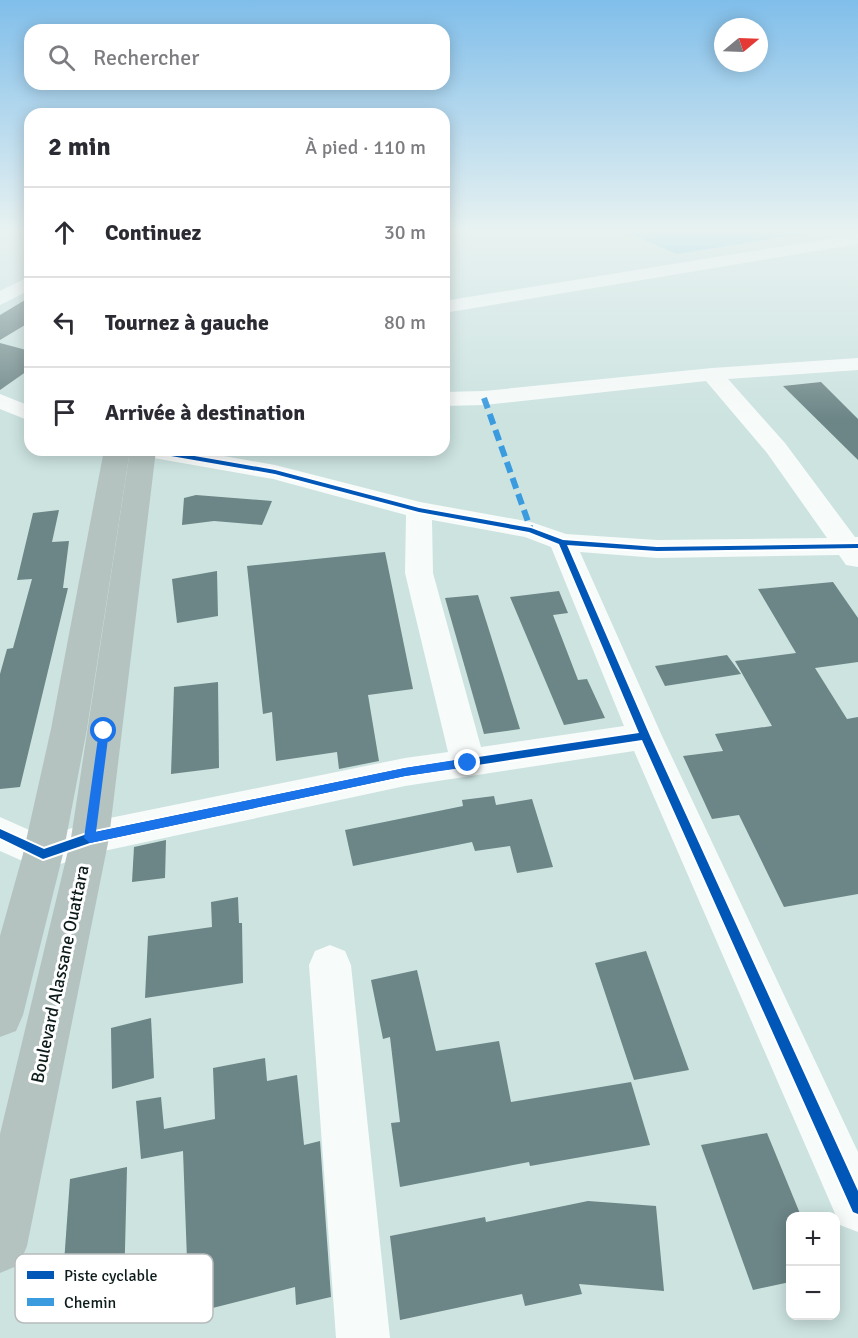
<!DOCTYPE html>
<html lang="fr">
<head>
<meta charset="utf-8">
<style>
	body { margin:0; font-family:Signika,sans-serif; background:#f2f2f3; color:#2b2b33 }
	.controls { position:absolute; right:18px; bottom:18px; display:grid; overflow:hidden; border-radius:12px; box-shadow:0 3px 15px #0003 }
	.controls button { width:54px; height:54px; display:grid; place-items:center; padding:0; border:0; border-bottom:2px solid #e1e1e2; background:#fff; color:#2b2b33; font:30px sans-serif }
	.compass { position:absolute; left:714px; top:18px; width:54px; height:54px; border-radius:50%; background:#fff; box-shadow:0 3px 15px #0003; rotate:71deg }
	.stop { position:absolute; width:18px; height:18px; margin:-14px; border:4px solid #1a73e8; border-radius:50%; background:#fff }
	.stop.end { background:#1a73e8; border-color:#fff; box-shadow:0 2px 6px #0008 }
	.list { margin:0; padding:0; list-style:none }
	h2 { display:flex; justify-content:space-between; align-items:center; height:78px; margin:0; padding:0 24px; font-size:26px }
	h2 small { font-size:20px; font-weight:400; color:#7c7c81 }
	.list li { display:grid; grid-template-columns:39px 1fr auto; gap:18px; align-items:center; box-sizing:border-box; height:90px; padding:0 24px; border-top:2px solid #e1e1e2 }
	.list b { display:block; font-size:22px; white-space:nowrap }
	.list em { font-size:20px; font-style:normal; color:#7c7c81 }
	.icon { flex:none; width:33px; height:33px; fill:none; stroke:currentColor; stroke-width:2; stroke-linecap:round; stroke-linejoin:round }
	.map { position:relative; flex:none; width:858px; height:1338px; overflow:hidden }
	.search { position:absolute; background:#fff; box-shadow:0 3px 15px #0003; left:24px; top:24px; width:426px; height:66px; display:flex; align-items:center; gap:15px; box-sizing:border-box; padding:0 21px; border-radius:18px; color:#7c7c81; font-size:22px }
	.panel { position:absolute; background:#fff; box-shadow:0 3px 15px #0003; left:24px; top:108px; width:426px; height:348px; border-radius:18px }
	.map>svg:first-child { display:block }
</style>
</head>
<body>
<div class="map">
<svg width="858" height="1338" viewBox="0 0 858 1338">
	<rect width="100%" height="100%" fill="#cce3e0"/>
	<!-- water -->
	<polygon fill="#84cded" points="623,231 820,231 677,254"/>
	<!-- building -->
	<g fill="#6c8586">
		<polygon points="30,297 30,322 0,340 0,315"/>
		<polygon points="0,343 30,351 30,369 0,390"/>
		<polygon points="821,382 858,419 858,460 783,386"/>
		<polygon points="196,495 272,501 262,525 214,521 182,525 184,498"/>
		<polygon points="59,510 52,542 69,541 63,588 68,588 20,787 0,789 0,674 7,649 13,648 32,579 17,580 33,513"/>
		<polygon points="385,552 413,689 368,695 379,761 339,769 337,752 276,761 272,712 263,714 247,566"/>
		<polygon points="217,571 218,616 177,623 172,579"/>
		<polygon points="833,582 858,618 858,662 815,668 847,719 858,717 858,894 784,907 739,815 712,819 683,756 723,751 715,734 772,726 735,661 796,653 758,589"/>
		<polygon points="559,591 568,613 553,615 578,680 587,679 605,718 564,725 510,597"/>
		<polygon points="478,595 520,729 484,734 445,598"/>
		<polygon points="727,655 741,674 665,686 655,666"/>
		<polygon points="218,682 219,768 171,774 174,687"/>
		<polygon points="494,796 496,805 532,799 553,867 517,873 510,846 475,851 472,842 353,866 345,830 463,806 462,800"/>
		<polygon points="166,840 165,878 132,882 134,847"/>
		<polygon points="238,897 239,923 242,923 243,983 145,998 148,936 212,927 211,902"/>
		<polygon points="646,951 689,1070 634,1080 595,963"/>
		<polygon points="417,970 436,1051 499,1041 511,1102 631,1082 650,1145 530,1166 529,1162 400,1187 391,1123 400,1122 390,1037 383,1039 371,980"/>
		<polygon points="151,1018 154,1078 112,1089 111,1028"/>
		<polygon points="265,1058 267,1081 297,1075 304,1145 320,1141 331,1297 296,1305 295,1287 189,1314 183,1151 141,1159 136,1101 161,1097 164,1129 215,1119 213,1068"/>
		<polygon points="767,1133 801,1216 790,1216 790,1282 753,1290 701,1145"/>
		<polygon points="127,1167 124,1290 61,1305 70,1179"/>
		<polygon points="588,1201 656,1206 664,1291 579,1284 582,1294 525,1306 522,1294 400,1320 390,1236 485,1217 486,1222"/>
	</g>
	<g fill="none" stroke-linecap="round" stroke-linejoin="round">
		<!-- street -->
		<g fill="#f7fbfa" fill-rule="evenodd">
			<polygon points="858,234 858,244 444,313 444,301"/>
			<polygon points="30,276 30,290 0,305 0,291"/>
			<path d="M 858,358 L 858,370 L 728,379 L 785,443 L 855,537 L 858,537 L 858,567 L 846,565 L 839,555 L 657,558 L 580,552 L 662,736 L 858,1152 L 858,1232 L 840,1225 L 634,751 L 405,786 L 90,854 L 43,870 L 0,851 L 0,817 L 45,837 L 90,822 L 405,758 L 448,752 L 405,573 L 406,515 L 273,479 L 148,457 L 139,455 L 136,450 L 190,450 L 275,465 L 420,502 L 531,522 L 566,534 L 657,540 L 827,538 L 767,453 L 706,381 L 484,405 L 444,406 L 444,392 L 484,391 L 712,368 ZM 432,520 L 525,537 L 551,547 L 624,726 L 481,747 L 433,573 Z"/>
			<polygon points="0,394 30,406 30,421 0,409"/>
			<polygon points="330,945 345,951 351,965 390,1338 336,1338 309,965 315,951"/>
		</g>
		<!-- primary -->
		<g fill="#b4c3c0" fill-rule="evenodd">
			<polygon points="104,450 130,450 87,729 63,854 23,1015 16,1031 0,1037 0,936 23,854 51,729"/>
			<polygon points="130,450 156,450 109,838 27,1246 19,1265 0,1273 0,1134 71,838"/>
		</g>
		<!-- quiet -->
		<polyline stroke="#3a9bdf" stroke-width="6" stroke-dasharray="11 6" stroke-linecap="butt" points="484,398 531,530"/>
		<!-- cycleway casing -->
		<g stroke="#fff" stroke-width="4">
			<polygon id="cycleway" points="145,450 160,450 275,470 419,508 531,528 563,540 657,547 858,544 858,548 657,551 567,545 650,736 858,1191 858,1214 853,1212 642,740 405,776 90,843 43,859 0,838 0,829 44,849 90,833 405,768 639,733 559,544 529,532 419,512 275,474 148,452"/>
		</g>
		<!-- cycleway -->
		<use href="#cycleway" fill="#0057b8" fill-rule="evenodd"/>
	</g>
	<!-- sky -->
	<linearGradient id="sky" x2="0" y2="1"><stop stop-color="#80beea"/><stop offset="0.55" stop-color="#e8f2f1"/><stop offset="1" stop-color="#e8f2f1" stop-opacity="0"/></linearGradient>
	<rect width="858" height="419" fill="url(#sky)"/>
	<!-- route -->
	<polygon fill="#1a73e8" points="104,727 109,731 96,832 405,768 468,758 474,763 468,767 405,776 90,843 84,838 99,731"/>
	<g text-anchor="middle" stroke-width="6" stroke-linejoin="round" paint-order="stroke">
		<!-- street labels -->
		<g font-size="18" fill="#0d1c1b" stroke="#fff">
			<text transform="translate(60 974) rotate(-78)" y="6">Boulevard Alassane Ouattara</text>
		</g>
	</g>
	<!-- legend -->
	<rect x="15" y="1254" width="198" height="69" rx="9" fill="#fff" stroke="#b6bbbb" stroke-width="1.5"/>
	<rect x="27" y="1271" width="27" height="8" fill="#0057b8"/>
	<rect x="27" y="1298" width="27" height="8" fill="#3a9bdf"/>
	<g font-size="16" fill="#0d1c1b">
		<text x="64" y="1281">Piste cyclable</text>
		<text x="64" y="1308">Chemin</text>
	</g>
</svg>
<div class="controls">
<button>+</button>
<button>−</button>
</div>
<svg class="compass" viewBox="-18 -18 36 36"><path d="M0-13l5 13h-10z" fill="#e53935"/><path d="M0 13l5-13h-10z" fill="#7c7c81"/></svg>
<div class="stop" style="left:104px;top:731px"></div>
<div class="stop end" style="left:468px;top:763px"></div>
<div class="search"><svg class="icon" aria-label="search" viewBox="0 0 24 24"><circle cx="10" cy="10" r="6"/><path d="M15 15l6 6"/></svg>Rechercher</div>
<section class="panel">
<h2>2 min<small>À pied · 110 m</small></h2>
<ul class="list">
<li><svg class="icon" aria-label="ahead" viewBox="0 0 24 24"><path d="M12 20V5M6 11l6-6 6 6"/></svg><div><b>Continuez</b></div><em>30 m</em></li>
<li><svg class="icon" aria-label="left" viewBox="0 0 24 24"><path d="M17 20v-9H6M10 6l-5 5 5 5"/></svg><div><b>Tournez à gauche</b></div><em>80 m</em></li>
<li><svg class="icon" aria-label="arrive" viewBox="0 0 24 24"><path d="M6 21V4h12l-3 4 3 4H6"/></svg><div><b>Arrivée à destination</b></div></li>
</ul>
</section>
</div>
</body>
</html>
